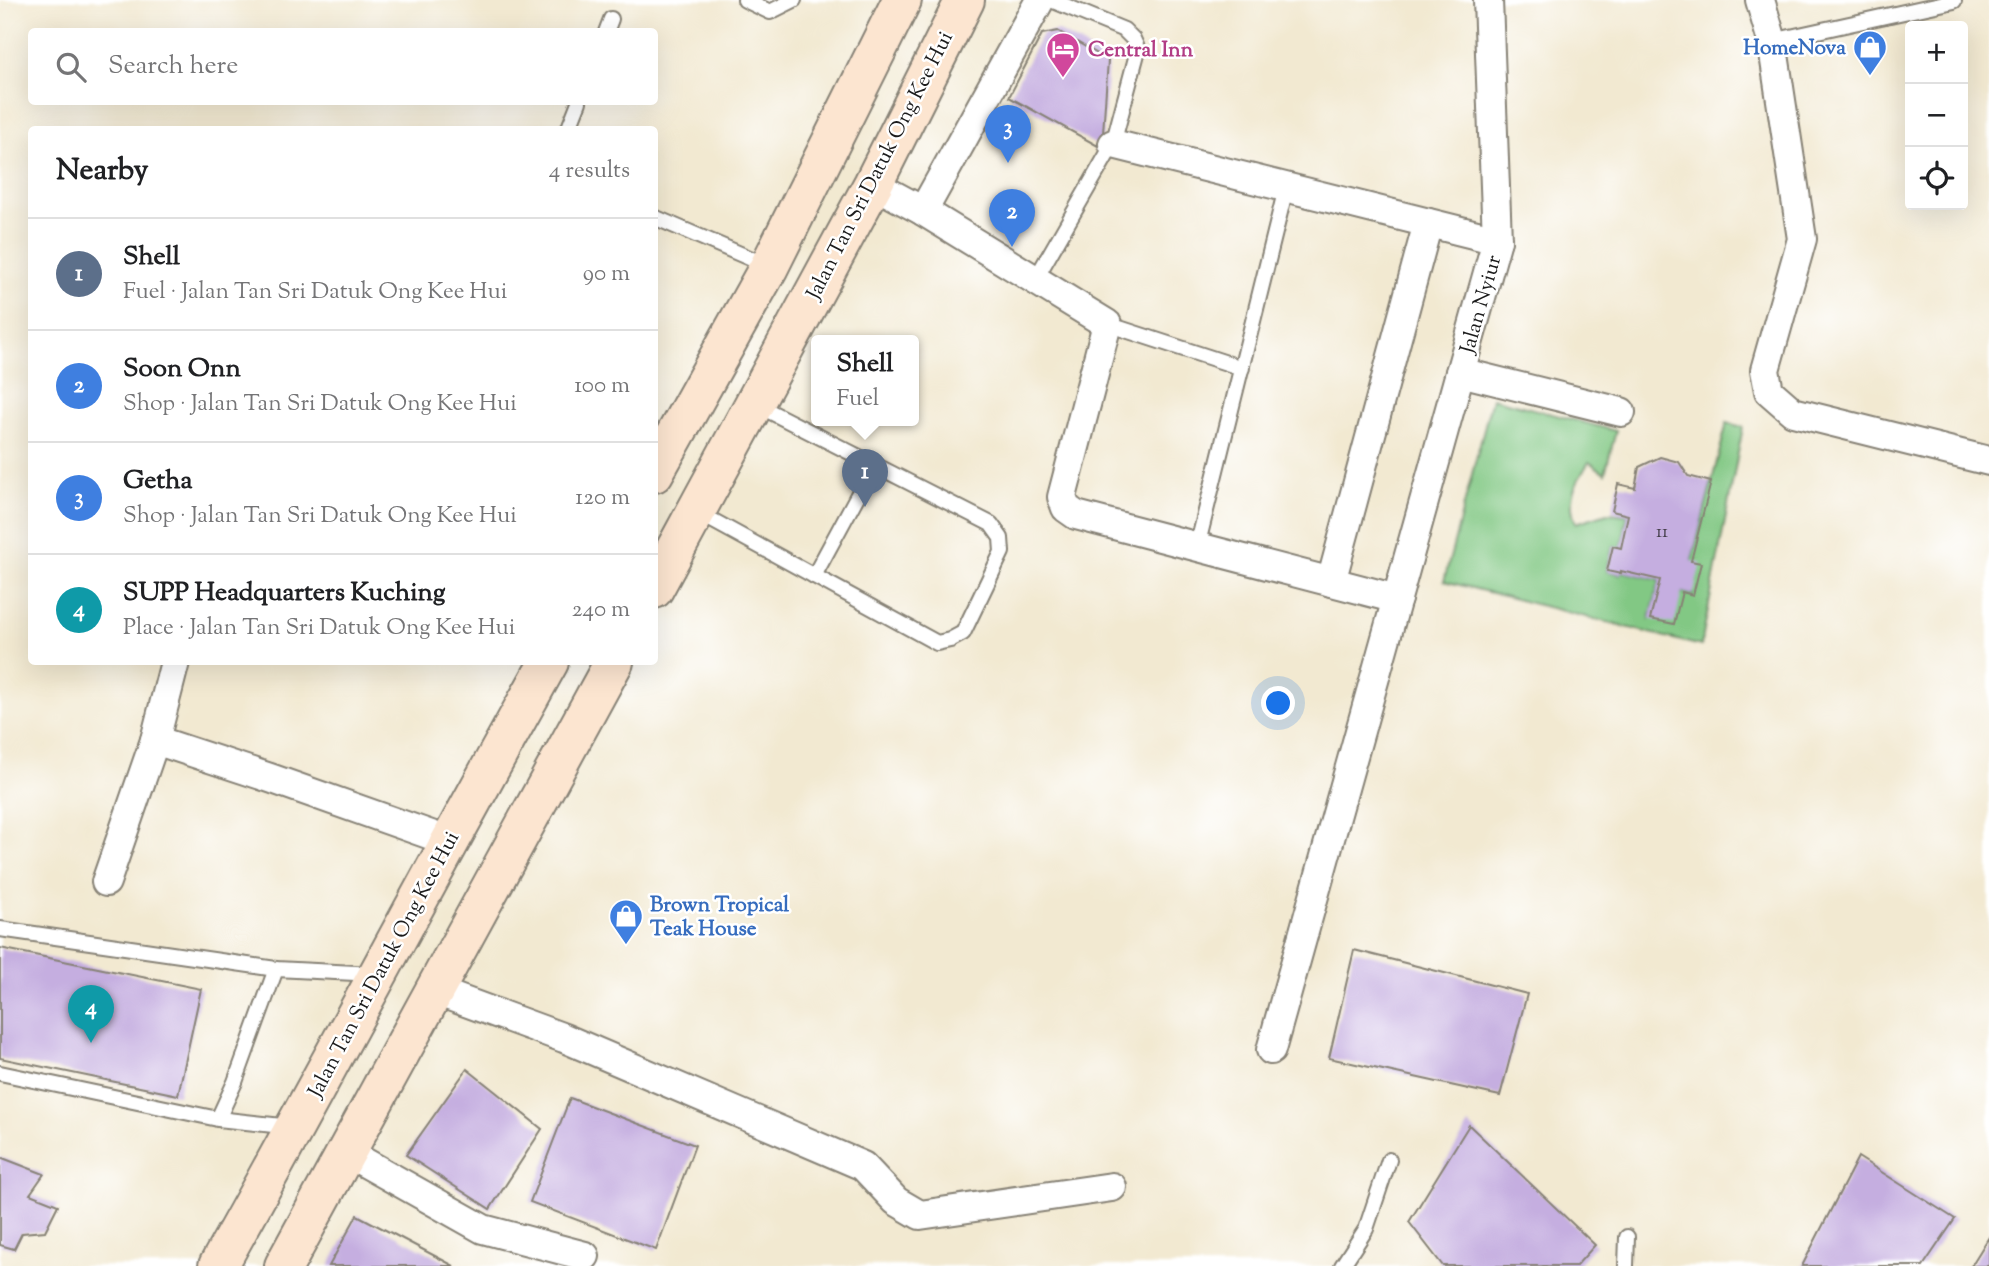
<!DOCTYPE html>
<html lang="en">
<head>
<meta charset="utf-8">
<style>
	body { margin:0; font-family:"Sorts Mill Goudy",serif; background:#f6f6f6; color:#202124 }
	.controls { position:absolute; right:21px; top:21px; display:grid; overflow:hidden; border-radius:7px; box-shadow:0 7px 28px #0002 }
	.controls button { width:63px; height:63px; display:grid; place-items:center; padding:0; border:0; border-bottom:2px solid #e0e0e0; background:#fff; color:#202124; font:35px sans-serif }
	.you { position:absolute; left:1279px; top:704px; width:24px; height:24px; margin:-18px; border:5px solid #fff; border-radius:50%; background:#1a73e8; box-shadow:0 0 0 10px #1a73e833 }
	.badge { display:grid; place-items:center; width:46px; height:46px; border-radius:50%; background:#111827; color:#fff; font-size:23px; font-weight:700 }
	.pin { position:absolute; translate:-50% -58px; filter:drop-shadow(0 2px 4px #0008) }
	.pin::after { content:''; position:absolute; top:37px; width:24px; height:21px; background:inherit; clip-path:polygon(0 0,100% 0,50% 100%) }
	.popup { position:absolute; left:811px; top:335px; width:108px; height:91px; box-sizing:border-box; display:grid; place-content:center; border-radius:7px; background:#fff; filter:drop-shadow(0 2px 5px #0005); font-size:23px; white-space:nowrap; color:#757577 }
	.popup b { font-size:26px; color:#202124 }
	.popup::after { content:''; position:absolute; left:50%; top:100%; margin-left:-14px; border:14px solid transparent; border-top-color:#fff }
	.list { margin:0; padding:0; list-style:none }
	h2 { display:flex; justify-content:space-between; align-items:center; height:91px; margin:0; padding:0 28px; font-size:30px }
	h2 small { font-size:23px; font-weight:400; color:#757577 }
	.list li { display:grid; grid-template-columns:46px 1fr auto; gap:21px; align-items:center; box-sizing:border-box; height:112px; padding:0 28px; border-top:2px solid #e0e0e0 }
	.list b { display:block; font-size:26px; white-space:nowrap }
	.list p { margin:0; font-size:23px; white-space:nowrap; color:#757577 }
	.list em { font-size:23px; font-style:normal; color:#757577 }
	.icon { flex:none; width:38px; height:38px; fill:none; stroke:currentColor; stroke-width:2; stroke-linecap:round; stroke-linejoin:round }
	.map { position:relative; flex:none; width:1989px; height:1266px; overflow:hidden }
	.search { position:absolute; background:#fff; box-shadow:0 7px 28px #0002; left:28px; top:28px; width:630px; height:77px; display:flex; align-items:center; gap:18px; box-sizing:border-box; padding:0 24px; border-radius:7px; color:#757577; font-size:26px }
	.panel { position:absolute; background:#fff; box-shadow:0 7px 28px #0002; left:28px; top:126px; width:630px; height:539px; border-radius:7px }
	.map>svg:first-child { display:block }
</style>
</head>
<body>
<div class="map">
<svg width="1989" height="1266" viewBox="0 0 1989 1266">
	<rect width="100%" height="100%" fill="#fff"/>
	<filter id="ink" filterUnits="userSpaceOnUse"><feTurbulence type="fractalNoise" baseFrequency=".0143" numOctaves="2"/><feDisplacementMap in="SourceGraphic" scale="14" xChannelSelector="R" yChannelSelector="G"/><feConvolveMatrix kernelMatrix="1 2 1 2 8 2 1 2 1" color-interpolation-filters="sRGB"/></filter>
	<filter id="wash" filterUnits="userSpaceOnUse"><feTurbulence type="fractalNoise" baseFrequency=".00686" numOctaves="4" result="noise"/><feDisplacementMap in="SourceGraphic" scale="28" xChannelSelector="R" yChannelSelector="G"/><feGaussianBlur stdDeviation="1.57" result="paint"/><feColorMatrix in="noise" values="0 0 0 0 0 0 0 0 0 0 0 0 0 0 0 0 0 1.4 0 .05"/><feComposite in="paint" operator="in"/></filter>
	<g filter="url(#wash)">
		<rect width="100%" height="100%" fill="#f2e9d1"/>
		<!-- green -->
		<path fill="#82c884" stroke="#4f7250" stroke-width="2" d="M 1492,398 L 1616,431 L 1605,473 L 1589,462 C 1575,484 1566,498 1576,523 L 1607,513 L 1628,515 L 1621,548 L 1613,546 L 1607,571 L 1620,574 L 1621,571 L 1660,580 L 1650,619 L 1682,592 L 1693,595 L 1691,561 L 1727,423 L 1743,427 L 1701,646 L 1444,581 Z"/>
		<g id="blocks">
			<!-- building -->
			<g fill="#c5aee0">
				<polygon points="1058,31 1108,60 1103,133 1098,146 1009,97 1042,34"/>
				<polygon points="1660,457 1679,462 1688,476 1711,482 1691,561 1701,563 1693,595 1682,592 1674,624 1650,619 1660,580 1621,571 1621,574 1607,571 1613,546 1621,548 1628,515 1612,511 1618,484 1635,488 1639,467"/>
				<polygon points="0,948 201,989 178,1095 0,1058"/>
				<polygon points="1354,950 1527,994 1500,1096 1329,1058"/>
				<polygon points="467,1069 542,1129 490,1209 406,1155"/>
				<polygon points="570,1098 695,1145 656,1250 530,1202"/>
				<polygon points="1469,1125 1595,1245 1576,1266 1443,1266 1409,1222"/>
				<polygon points="0,1157 44,1174 30,1194 58,1205 45,1231 22,1233 14,1249 0,1245"/>
				<polygon points="1858,1157 1955,1219 1923,1266 1802,1266"/>
				<polygon points="357,1215 454,1266 329,1266"/>
				<polygon points="1989,1237 1989,1266 1971,1266"/>
			</g>
		</g>
	</g>
	<g filter="url(#ink)">
		<use href="#blocks" fill-opacity="0" stroke="#878276" stroke-width="2"/>
		<g fill="none" stroke-linecap="round" stroke-linejoin="round">
			<!-- lane casing -->
			<g stroke="#878276" stroke-width="18">
				<g id="lane">
					<polyline points="745,0 770,12 794,0"/>
					<polyline points="606,32 611,19"/>
					<polyline points="1772,41 1954,1"/>
					<polyline points="568,130 579,102"/>
					<polyline points="654,217 768,266"/>
					<polyline points="1035,280 1113,144 1138,50 1133,39 1124,30 1051,0"/>
					<polyline points="1107,324 1242,368"/>
					<polyline points="697,512 937,643 950,640 963,633 1002,552 1001,538 991,524 755,404"/>
					<polyline points="1197,547 1286,188"/>
					<polyline points="814,576 874,465"/>
					<polyline points="0,929 276,969 375,974"/>
					<polyline points="0,1073 218,1119 291,1127"/>
					<polyline points="218,1119 235,1082 276,969"/>
					<polyline points="1342,1266 1366,1229 1389,1160"/>
					<polyline points="1626,1266 1627,1237"/>
				</g>
			</g>
			<!-- street casing -->
			<g stroke="#878276" stroke-width="32">
				<g id="street">
					<polyline points="1760,0 1772,41 1802,239 1765,370 1769,391 1793,412 1989,461"/>
					<polyline points="1113,144 1497,240"/>
					<polyline points="873,184 923,211 1107,324 1062,497 1066,508 1076,515 1397,599"/>
					<polyline points="923,211 1040,0"/>
					<polyline points="1460,372 1621,412"/>
					<polyline points="1331,582 1428,223"/>
					<polyline points="155,740 270,778 448,841"/>
					<polyline points="106,882 155,740 175,662"/>
					<polyline points="436,991 564,1038 863,1166 896,1201 920,1215 1112,1187"/>
					<polyline points="1271,1050 1497,240 1488,0"/>
					<polyline points="346,1152 483,1229 585,1256"/>
				</g>
			</g>
			<!-- secondary casing -->
			<g stroke="#878276" stroke-width="42">
				<g id="secondary">
					<polyline points="654,473 769,267 902,0"/>
					<polyline points="654,589 873,184 965,0"/>
					<path d="M 218,1266 C 330,1066 437,862 549,662"/>
					<polyline points="284,1266 614,662"/>
				</g>
			</g>
			<!-- lane -->
			<use href="#lane" stroke="#fff" stroke-width="14"/>
			<!-- street -->
			<use href="#street" stroke="#fff" stroke-width="28"/>
			<!-- secondary -->
			<use href="#secondary" stroke="#fce5d0" stroke-width="38"/>
		</g>
	</g>
	<!-- icons -->
	<defs>
		<g id="shop-pin" transform="scale(1.75)"><path d="M0 17L-7.5 6A9.5 9.5 0 1 1 7.5 6Z" fill="#3f7fe0" stroke="#fff"/><path d="M-5-2.5h2.3a2.7 3.5 0 0 1 5.4 0H5L5.5 6h-11ZM-1.5-2.5h3a1.5 2.3 0 0 0-3 0Z" fill="#fff"/></g>
		<g id="hotel-pin" transform="scale(1.75)"><path d="M0 17L-7.5 6A9.5 9.5 0 1 1 7.5 6Z" fill="#d1479c" stroke="#fff"/><path d="M-6-4.5h1.5V1H6V5H4.5V3h-9V5H-6ZM-4 0a1.8 1.8 0 1 1 3.6 0ZM.5 0V-2.5h3Q6-2.5 6 0Z" fill="#fff"/></g>
	</defs>
	<g fill-rule="evenodd">
		<use href="#shop-pin" x="1870" y="47"/>
		<use href="#hotel-pin" x="1063" y="49"/>
		<use href="#shop-pin" x="626" y="916"/>
	</g>
	<g text-anchor="middle" stroke-width="5" stroke-linejoin="round" paint-order="stroke">
		<!-- number labels -->
		<g font-size="18" fill="#46404d">
			<text x="1662" y="537">11</text>
		</g>
		<!-- shop labels -->
		<g font-size="21" font-weight="bold" fill="#366cbe" stroke="#fff" text-anchor="end">
			<text x="1846" y="54">HomeNova</text>
			<text x="650" y="911" text-anchor="start">Brown Tropical<tspan x="650" dy="24">Teak House</tspan></text>
		</g>
		<!-- hotel labels -->
		<g font-size="21" font-weight="bold" fill="#b23c85" stroke="#fff" text-anchor="start">
			<text x="1088" y="56">Central Inn</text>
		</g>
		<!-- street labels -->
		<g font-size="21" fill="#1c1c1c" stroke="#fff">
			<text transform="translate(879 165) rotate(-63)" y="7">Jalan Tan Sri Datuk Ong Kee Hui</text>
			<text transform="translate(1480 304) rotate(-74)" y="7">Jalan Nyiur</text>
			<text transform="translate(383 964) rotate(-62)" y="7">Jalan Tan Sri Datuk Ong Kee Hui</text>
		</g>
	</g>
</svg>
<div class="controls">
<button>+</button>
<button>−</button>
<button><svg class="icon" aria-label="locate" viewBox="0 0 24 24"><circle cx="12" cy="12" r="6"/><path d="M12 2v4M12 18v4M2 12h4M18 12h4"/></svg></button>
</div>
<div class="you"></div>
<div class="pin badge" style="left:865px;top:507px;background:#5c6f8a">1</div>
<div class="popup"><b>Shell</b>Fuel</div>
<div class="pin badge" style="left:1012px;top:247px;background:#3f7fe0">2</div>
<div class="pin badge" style="left:1008px;top:163px;background:#3f7fe0">3</div>
<div class="pin badge" style="left:91px;top:1043px;background:#0f9aa8">4</div>
<div class="search"><svg class="icon" aria-label="search" viewBox="0 0 24 24"><circle cx="10" cy="10" r="6"/><path d="M15 15l6 6"/></svg>Search here</div>
<section class="panel">
<h2>Nearby<small>4 results</small></h2>
<ul class="list">
<li><span class="badge" style="background:#5c6f8a">1</span><div><b>Shell</b><p>Fuel · Jalan Tan Sri Datuk Ong Kee Hui</p></div><em>90 m</em></li>
<li><span class="badge" style="background:#3f7fe0">2</span><div><b>Soon Onn</b><p>Shop · Jalan Tan Sri Datuk Ong Kee Hui</p></div><em>100 m</em></li>
<li><span class="badge" style="background:#3f7fe0">3</span><div><b>Getha</b><p>Shop · Jalan Tan Sri Datuk Ong Kee Hui</p></div><em>120 m</em></li>
<li><span class="badge" style="background:#0f9aa8">4</span><div><b>SUPP Headquarters Kuching</b><p>Place · Jalan Tan Sri Datuk Ong Kee Hui</p></div><em>240 m</em></li>
</ul>
</section>
</div>
</body>
</html>
